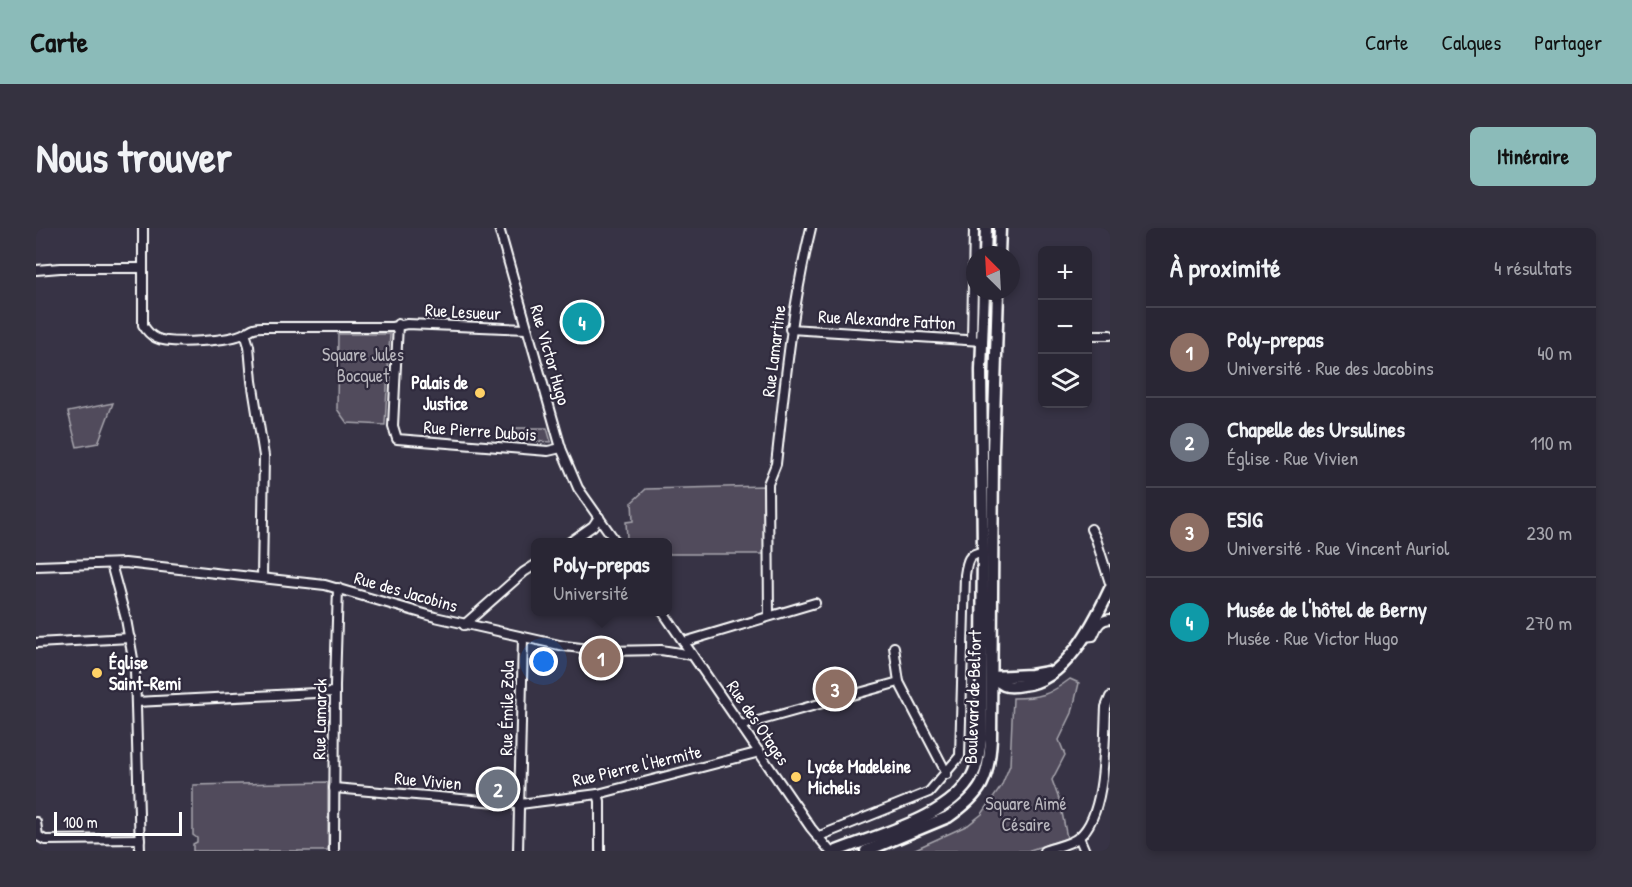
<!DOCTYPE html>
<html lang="fr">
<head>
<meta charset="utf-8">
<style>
	body { margin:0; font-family:"Patrick Hand",sans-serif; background:#353240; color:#f1f3f6 }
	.controls { position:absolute; right:18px; top:18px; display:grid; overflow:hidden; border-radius:9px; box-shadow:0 3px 9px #0003 }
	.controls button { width:54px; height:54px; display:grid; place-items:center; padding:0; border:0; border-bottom:2px solid #45434f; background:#292634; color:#f1f3f6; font:30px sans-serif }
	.compass { position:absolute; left:930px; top:18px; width:54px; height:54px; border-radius:50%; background:#292634; box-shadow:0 3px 9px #0003; rotate:336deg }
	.scale { position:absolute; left:18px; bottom:15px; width:128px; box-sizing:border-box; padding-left:6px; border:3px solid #fff; border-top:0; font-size:16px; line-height:21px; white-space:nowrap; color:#fff; -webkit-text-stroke:4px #2f2a3d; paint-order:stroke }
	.you { position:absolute; left:508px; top:434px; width:21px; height:21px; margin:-15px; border:4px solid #fff; border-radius:50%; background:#1a73e8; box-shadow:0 0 0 9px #1a73e833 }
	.badge { display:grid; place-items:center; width:39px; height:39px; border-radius:50%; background:#8bbbb9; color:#fff; font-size:20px; font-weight:700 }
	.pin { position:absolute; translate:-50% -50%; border:3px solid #fff; box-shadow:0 2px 6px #0006 }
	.popup { position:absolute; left:495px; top:310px; width:141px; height:78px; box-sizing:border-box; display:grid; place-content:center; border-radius:9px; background:#292634; filter:drop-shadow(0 2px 4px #0005); font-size:20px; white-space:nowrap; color:#a5a5ac }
	.popup b { font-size:22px; color:#f1f3f6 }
	.popup::after { content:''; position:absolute; left:50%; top:100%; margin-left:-12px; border:12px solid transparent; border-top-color:#292634 }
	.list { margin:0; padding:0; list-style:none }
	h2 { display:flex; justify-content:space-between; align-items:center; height:78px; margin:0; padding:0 24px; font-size:26px }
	h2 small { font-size:20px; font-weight:400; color:#a5a5ac }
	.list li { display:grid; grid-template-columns:39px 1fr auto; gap:18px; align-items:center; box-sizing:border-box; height:90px; padding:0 24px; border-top:2px solid #45434f }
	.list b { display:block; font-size:22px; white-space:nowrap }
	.list p { margin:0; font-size:20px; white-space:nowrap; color:#a5a5ac }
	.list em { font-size:20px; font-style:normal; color:#a5a5ac }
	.icon { flex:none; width:33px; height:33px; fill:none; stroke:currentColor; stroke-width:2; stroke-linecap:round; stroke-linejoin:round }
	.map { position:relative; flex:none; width:1074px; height:623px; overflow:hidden; border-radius:9px }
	header { display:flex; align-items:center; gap:36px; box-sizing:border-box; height:84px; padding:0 30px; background:#8bbbb9; color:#111 }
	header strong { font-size:28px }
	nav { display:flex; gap:33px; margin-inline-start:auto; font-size:21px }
	.intro { display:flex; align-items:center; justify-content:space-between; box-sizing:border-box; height:144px; padding:0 36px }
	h1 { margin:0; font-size:42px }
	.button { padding:15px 27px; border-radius:9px; background:#8bbbb9; color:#111; font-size:21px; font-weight:700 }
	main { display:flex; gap:36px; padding:0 36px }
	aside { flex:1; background:#292634; border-radius:9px; box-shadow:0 3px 9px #0003 }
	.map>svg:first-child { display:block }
</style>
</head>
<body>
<header>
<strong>Carte</strong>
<nav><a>Carte</a><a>Calques</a><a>Partager</a></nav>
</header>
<div class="intro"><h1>Nous trouver</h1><a class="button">Itinéraire</a></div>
<main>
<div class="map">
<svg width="1074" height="623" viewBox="0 0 1074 623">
	<rect width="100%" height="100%" fill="#373345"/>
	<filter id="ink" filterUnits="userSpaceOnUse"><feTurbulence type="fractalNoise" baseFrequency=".0167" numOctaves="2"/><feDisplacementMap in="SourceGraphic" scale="12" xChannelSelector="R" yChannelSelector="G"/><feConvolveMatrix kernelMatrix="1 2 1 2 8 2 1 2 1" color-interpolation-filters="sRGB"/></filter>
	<g filter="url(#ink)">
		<!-- green -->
		<g fill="#514c5c" stroke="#a8a6ae" stroke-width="1.5">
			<polygon points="302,106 354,106 349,197 311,195 301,181"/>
			<polygon points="77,175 62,215 41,219 32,184"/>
			<polygon points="479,200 511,200 515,214 478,212"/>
			<polygon points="728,258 729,326 631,326 631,314 593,314 591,310 590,294 597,293 596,274 610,261"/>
			<path d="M 1034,451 L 1043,455 L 1036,485 L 1023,512 L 1029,527 L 1016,552 L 1024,574 L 1031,610 L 991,623 L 875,623 L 932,597 L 946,586 L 965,559 L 974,537 L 977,470 C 1004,470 1013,467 1034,451 Z"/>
			<polygon points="292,554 292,623 157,623 157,616 161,614 161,610 157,607 157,557"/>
		</g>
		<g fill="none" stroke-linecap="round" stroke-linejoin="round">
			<!-- minor casing -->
			<g stroke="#fff" stroke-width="12">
				<g id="minor">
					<path d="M 107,0 L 107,97 C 110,102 114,107 120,110 C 134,117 195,113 209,105 C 216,101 217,99 226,99 L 356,99 L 371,96 L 491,101"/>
					<polyline points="463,0 525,220 542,260 580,314"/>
					<polyline points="0,42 24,40 107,40"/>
					<polyline points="362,96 357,198 361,211 512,223 525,220"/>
					<polyline points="754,101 946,113"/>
					<polyline points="209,105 213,118 216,153 228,228 226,350"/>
					<polyline points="1052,107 1074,107"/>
					<polyline points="936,112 938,0"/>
					<polyline points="1055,301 1060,311 1074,355"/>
					<polyline points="534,314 557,298 563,289"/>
					<polyline points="75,336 90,391 99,442 104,623"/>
					<polyline points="0,338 89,335 289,357 399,389 528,418 571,423 625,422 656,427"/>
					<polyline points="627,384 775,600 794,623"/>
					<path d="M 733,388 L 732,256 L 740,236 C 749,156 756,78 775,0"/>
					<polyline points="428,397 488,344 499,337"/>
					<path d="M 1048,409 L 1057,408 C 1061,399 1063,392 1074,391"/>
					<polyline points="648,414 779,375"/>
					<polyline points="0,415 94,410"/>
					<polyline points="858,419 863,454 911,546"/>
					<polyline points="100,474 299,464"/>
					<polyline points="706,499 711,496 863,454"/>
					<polyline points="298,560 484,576 562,566 724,524"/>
					<polyline points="562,566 564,573 564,623"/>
					<polyline points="0,594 2,608 9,612 104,611"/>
					<path d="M 781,609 L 893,564 L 924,528 L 929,347 C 931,333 932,325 947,324"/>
					<polyline points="1043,609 1049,623"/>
					<polyline points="298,623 299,457 302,360"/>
					<polyline points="482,623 487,410"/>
					<path d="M 1008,623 C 1018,619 1034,617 1043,609 C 1071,586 1068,513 1070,479 L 1074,469"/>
				</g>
			</g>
			<!-- secondary casing -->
			<g stroke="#fff" stroke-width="15">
				<g id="secondary">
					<polyline points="949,27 950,0"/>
					<polyline points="963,27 964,0"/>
					<path d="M 956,449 C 960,452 964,455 968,457 C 973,459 981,458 986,457 C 1029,454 1058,395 1074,361"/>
					<polyline points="956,449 995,447 1012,444"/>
					<path d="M 801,623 C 843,606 913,590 936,548 C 942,537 943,525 945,512 L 947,324 L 945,142 L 948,63"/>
					<path d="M 830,623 L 912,589 C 946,566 953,551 955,510 L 957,223 L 962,63"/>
				</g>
			</g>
			<!-- minor -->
			<use href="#minor" stroke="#2f2a3d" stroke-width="8"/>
			<!-- secondary -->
			<use href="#secondary" stroke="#2f2a3d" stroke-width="10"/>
			<!-- rail -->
			<polyline stroke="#fff" stroke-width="2" stroke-dasharray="9 4.5" stroke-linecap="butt" points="1074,325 1074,324"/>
		</g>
	</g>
	<!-- markers -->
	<g fill="#ffd166" stroke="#2f2a3d" stroke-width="2">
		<circle cx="444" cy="165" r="6"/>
		<circle cx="61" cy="445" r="6"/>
		<circle cx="760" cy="549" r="6"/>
	</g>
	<g text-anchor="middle" stroke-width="4.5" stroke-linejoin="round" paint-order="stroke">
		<!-- street labels -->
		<g font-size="18" fill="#fff" stroke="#2f2a3d">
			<text transform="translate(427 84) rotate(3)" y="6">Rue Lesueur</text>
			<text transform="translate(851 92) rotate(3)" y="6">Rue Alexandre Fatton</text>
			<text transform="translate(738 123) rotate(-83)" y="6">Rue Lamartine</text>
			<text transform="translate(514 127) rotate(74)" y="6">Rue Victor Hugo</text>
			<text transform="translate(444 203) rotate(4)" y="6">Rue Pierre Dubois</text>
			<text transform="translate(370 364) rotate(16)" y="6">Rue des Jacobins</text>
			<text transform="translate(937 469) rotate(-88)" y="6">Boulevard de Belfort</text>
			<text transform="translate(471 480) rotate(-89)" y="6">Rue Émile Zola</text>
			<text transform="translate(284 491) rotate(-89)" y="6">Rue Lamarck</text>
			<text transform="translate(722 495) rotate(56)" y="6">Rue des Otages</text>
			<text transform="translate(601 538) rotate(-13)" y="6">Rue Pierre l'Hermite</text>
			<text transform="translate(392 553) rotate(5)" y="6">Rue Vivien</text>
		</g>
		<!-- park labels -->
		<g font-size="18" fill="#b9b7be" stroke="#2f2a3d">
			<text x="327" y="133">Square Jules<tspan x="327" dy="21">Bocquet</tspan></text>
			<text x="990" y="582">Square Aimé<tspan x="990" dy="21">Césaire</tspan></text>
		</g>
		<!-- poi labels -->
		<g font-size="18" font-weight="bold" fill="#fff" stroke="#2f2a3d" text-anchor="start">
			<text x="432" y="161" text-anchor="end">Palais de<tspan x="432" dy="21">Justice</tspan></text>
			<text x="73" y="441">Église<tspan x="73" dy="21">Saint-Remi</tspan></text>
			<text x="772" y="545">Lycée Madeleine<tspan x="772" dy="21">Michelis</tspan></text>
		</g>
	</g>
</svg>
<div class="controls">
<button>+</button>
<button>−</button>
<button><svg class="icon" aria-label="layers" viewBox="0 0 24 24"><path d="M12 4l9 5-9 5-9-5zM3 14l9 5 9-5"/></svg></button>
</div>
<svg class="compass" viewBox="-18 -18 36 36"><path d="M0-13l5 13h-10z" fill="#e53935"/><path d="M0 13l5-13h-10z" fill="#a5a5ac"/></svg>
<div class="scale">100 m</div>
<div class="you"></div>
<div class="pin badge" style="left:565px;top:430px;background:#8d6e63">1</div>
<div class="popup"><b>Poly-prepas</b>Université</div>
<div class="pin badge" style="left:462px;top:561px;background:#6b7280">2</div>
<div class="pin badge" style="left:799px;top:461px;background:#8d6e63">3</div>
<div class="pin badge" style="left:546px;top:94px;background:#0f9aa8">4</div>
</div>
<aside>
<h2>À proximité<small>4 résultats</small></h2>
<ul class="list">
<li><span class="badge" style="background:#8d6e63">1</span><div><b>Poly-prepas</b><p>Université · Rue des Jacobins</p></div><em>40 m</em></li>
<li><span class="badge" style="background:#6b7280">2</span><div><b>Chapelle des Ursulines</b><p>Église · Rue Vivien</p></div><em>110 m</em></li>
<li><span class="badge" style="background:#8d6e63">3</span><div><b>ESIG</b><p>Université · Rue Vincent Auriol</p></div><em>230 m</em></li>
<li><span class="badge" style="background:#0f9aa8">4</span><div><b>Musée de l'hôtel de Berny</b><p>Musée · Rue Victor Hugo</p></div><em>270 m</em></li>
</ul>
</aside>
</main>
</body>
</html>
